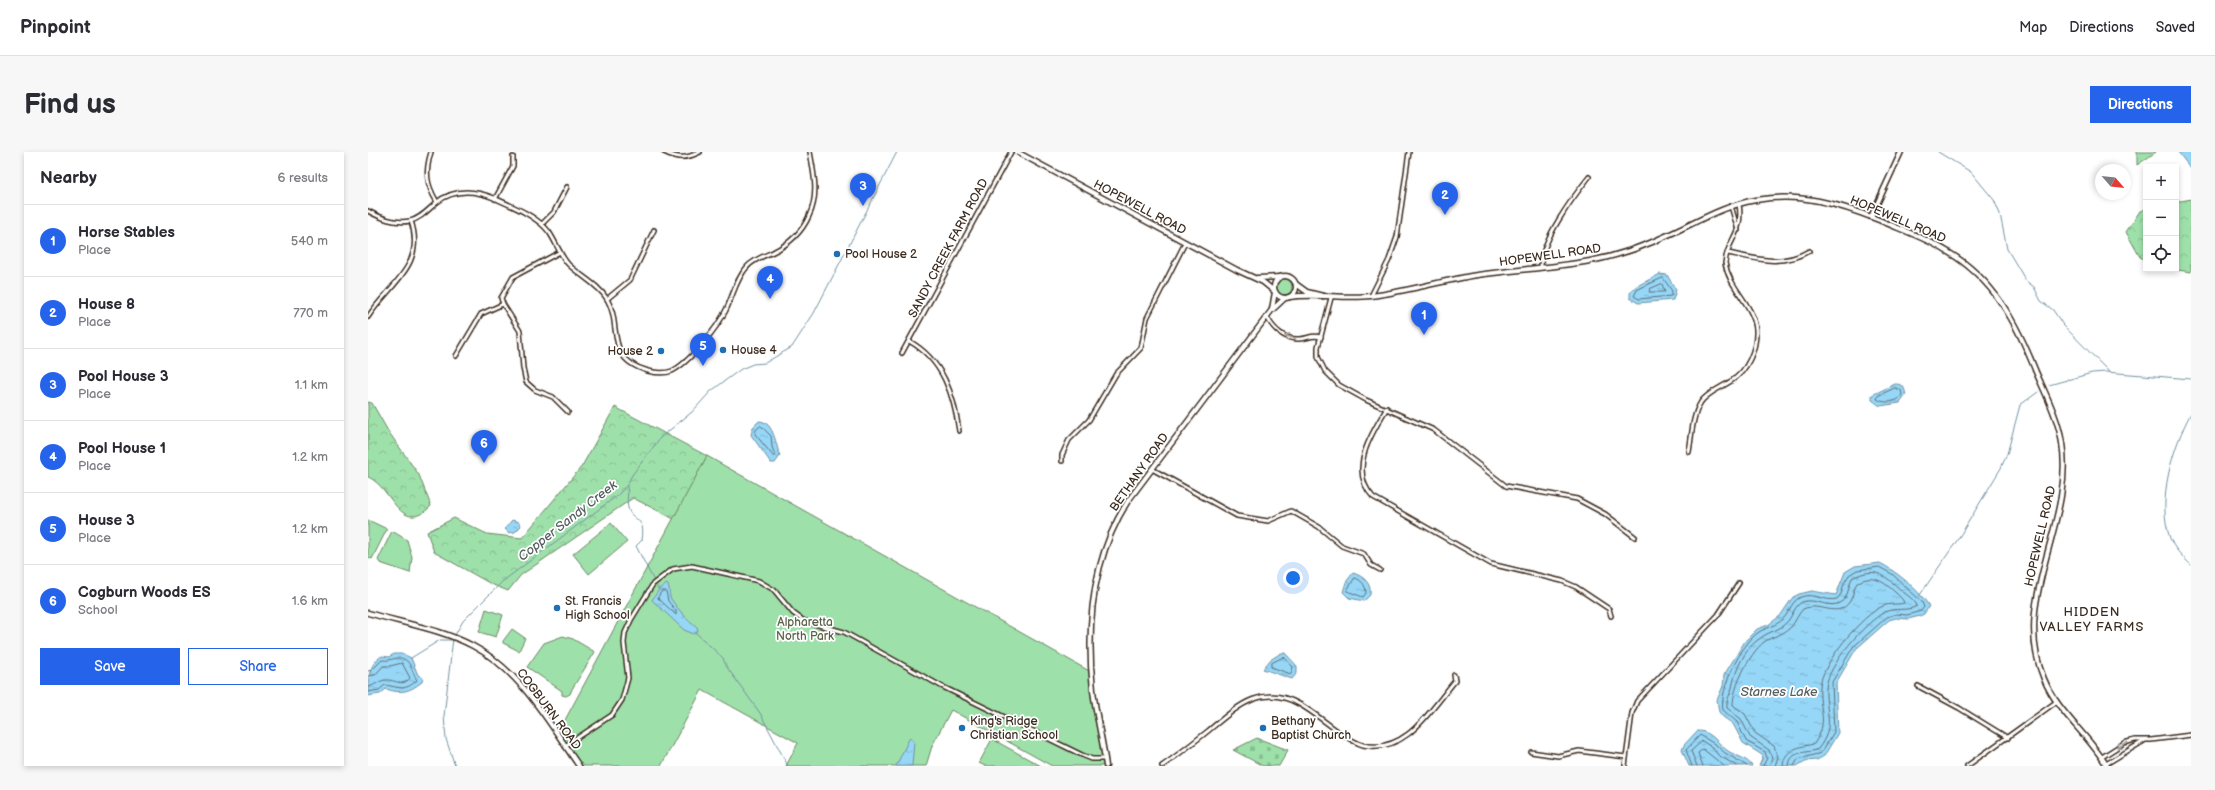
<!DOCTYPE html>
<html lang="en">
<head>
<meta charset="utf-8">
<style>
	body { margin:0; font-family:"Balsamiq Sans",sans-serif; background:#f7f7f7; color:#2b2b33 }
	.controls { position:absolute; right:12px; top:12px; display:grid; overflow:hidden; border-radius:0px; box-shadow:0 2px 6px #0003 }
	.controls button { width:36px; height:36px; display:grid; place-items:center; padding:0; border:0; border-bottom:1px solid #e1e1e2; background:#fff; color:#2b2b33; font:20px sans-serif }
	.compass { position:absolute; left:1727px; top:12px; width:36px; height:36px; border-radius:50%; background:#fff; box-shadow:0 2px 6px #0003; rotate:118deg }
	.you { position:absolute; left:925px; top:426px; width:14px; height:14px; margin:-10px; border:3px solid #fff; border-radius:50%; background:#1a73e8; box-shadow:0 0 0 6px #1a73e833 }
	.badge { display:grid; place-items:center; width:26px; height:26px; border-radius:50%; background:#2563eb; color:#fff; font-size:13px; font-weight:700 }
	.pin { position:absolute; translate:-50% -33px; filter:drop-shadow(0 1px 2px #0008) }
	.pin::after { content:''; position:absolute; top:21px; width:14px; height:12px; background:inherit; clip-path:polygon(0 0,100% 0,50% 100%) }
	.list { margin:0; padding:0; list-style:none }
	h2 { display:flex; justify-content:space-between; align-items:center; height:52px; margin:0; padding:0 16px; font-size:17px }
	h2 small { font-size:13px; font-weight:400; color:#7c7c81 }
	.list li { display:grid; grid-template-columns:26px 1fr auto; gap:12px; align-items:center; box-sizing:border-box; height:72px; padding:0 16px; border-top:1px solid #e1e1e2 }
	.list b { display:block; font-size:15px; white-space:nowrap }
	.list p { margin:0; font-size:13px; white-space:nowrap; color:#7c7c81 }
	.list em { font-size:13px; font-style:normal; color:#7c7c81 }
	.actions { display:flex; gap:8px; padding:12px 16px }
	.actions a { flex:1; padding:9px 0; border:1px solid #2563eb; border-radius:0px; text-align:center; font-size:14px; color:#2563eb }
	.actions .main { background:#2563eb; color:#fff }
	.icon { flex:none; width:22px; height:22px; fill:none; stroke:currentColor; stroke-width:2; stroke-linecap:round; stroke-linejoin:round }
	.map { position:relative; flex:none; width:1823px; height:614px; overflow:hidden; border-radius:0px }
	header { display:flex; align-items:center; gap:24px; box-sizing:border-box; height:56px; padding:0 20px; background:#fff; border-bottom:1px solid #e1e1e2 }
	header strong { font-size:19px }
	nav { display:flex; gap:22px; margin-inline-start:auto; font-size:14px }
	.intro { display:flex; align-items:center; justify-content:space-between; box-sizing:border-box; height:96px; padding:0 24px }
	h1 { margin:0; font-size:28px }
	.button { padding:10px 18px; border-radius:0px; background:#2563eb; color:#fff; font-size:14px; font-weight:700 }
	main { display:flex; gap:24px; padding:0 24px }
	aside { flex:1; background:#fff; border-radius:0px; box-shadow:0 2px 6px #0003 }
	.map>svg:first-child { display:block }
</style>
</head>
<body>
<header>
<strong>Pinpoint</strong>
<nav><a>Map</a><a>Directions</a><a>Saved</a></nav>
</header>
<div class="intro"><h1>Find us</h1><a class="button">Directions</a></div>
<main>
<aside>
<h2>Nearby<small>6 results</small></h2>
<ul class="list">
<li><span class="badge">1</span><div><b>Horse Stables</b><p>Place</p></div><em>540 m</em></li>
<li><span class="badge">2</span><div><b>House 8</b><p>Place</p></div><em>770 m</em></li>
<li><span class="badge">3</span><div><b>Pool House 3</b><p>Place</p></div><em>1.1 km</em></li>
<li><span class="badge">4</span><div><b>Pool House 1</b><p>Place</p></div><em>1.2 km</em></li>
<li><span class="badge">5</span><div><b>House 3</b><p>Place</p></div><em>1.2 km</em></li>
<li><span class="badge">6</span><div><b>Cogburn Woods ES</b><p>School</p></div><em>1.6 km</em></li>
</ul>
<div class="actions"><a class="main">Save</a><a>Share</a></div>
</aside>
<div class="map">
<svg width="1823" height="614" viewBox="0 0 1823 614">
	<defs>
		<pattern id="grass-tufts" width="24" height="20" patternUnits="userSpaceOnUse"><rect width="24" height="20" fill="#9ee0aa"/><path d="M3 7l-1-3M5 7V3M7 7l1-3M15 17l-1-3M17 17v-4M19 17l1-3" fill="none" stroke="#89c092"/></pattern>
		<pattern id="forest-crowns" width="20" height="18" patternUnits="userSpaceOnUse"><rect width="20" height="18" fill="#9ee0aa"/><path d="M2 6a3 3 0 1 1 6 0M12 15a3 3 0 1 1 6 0" fill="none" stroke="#89c092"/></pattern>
		<pattern id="cemetery-stones" width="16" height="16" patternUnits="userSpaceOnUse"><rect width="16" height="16" fill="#9ee0aa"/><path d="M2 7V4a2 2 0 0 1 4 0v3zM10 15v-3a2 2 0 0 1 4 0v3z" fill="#89c092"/></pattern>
		<pattern id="water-ripples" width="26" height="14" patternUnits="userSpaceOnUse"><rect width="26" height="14" fill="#96d6f7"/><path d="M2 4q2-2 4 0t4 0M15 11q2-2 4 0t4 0" fill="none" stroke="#82b8d3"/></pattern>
	</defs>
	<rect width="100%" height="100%" fill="#fff"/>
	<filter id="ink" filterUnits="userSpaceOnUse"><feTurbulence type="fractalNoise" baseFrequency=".025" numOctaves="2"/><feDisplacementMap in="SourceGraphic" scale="8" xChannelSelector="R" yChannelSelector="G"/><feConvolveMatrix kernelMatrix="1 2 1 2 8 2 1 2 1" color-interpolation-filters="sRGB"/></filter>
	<g filter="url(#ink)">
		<!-- grass -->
		<circle fill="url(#grass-tufts)" stroke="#6c8564" cx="916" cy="135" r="8"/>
		<!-- forest -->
		<g fill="url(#forest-crowns)" stroke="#6c8564">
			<polygon points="1769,0 1788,0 1769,13"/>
			<polygon points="1823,47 1823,120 1803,117 1808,117 1808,50"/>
			<polygon points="1778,57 1778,108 1772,105 1758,80 1772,59"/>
			<path d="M 0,250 L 4,251 L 20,279 L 51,323 L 63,354 C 32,385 25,336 0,325 Z"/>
			<polygon points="247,255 339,304 306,367 265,346 153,423 140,439 123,432 66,400 59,380 86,366 119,382 154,386 214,314"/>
		</g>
		<!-- cemetery -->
		<polygon fill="url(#cemetery-stones)" stroke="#6c8564" points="889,586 920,598 911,614 895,614 865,598"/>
		<!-- park -->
		<g fill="#9ee0aa" stroke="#6c8564">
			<polygon points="339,304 723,520 736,614 684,614 583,558 564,594 558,614 418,614 430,591 334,538 293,614 212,614 190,581"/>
			<polygon points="0,368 19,377 4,407 0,405"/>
			<polygon points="243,371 259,390 221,422 205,402"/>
			<polygon points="24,379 39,388 44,405 42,421 12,411 10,408"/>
			<polygon points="118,457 135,463 128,485 111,480"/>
			<polygon points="144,477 157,486 151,499 135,491 135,489"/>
			<polygon points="195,484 205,487 227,500 204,537 202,542 198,544 194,543 194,539 159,515 176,491"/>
			<polygon points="624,587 673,614 617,614 611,611"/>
		</g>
		<!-- water -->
		<g fill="url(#water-ripples)" stroke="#7291a0">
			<polygon points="1810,0 1823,0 1823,17"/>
			<polygon points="1292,122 1299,123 1308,138 1305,148 1270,151 1262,146 1262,141 1267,135"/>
			<path d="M 1527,232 C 1536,232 1536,235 1538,243 L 1532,251 L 1512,254 L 1504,248 L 1504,243 Z"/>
			<path d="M 391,269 C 406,269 408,294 412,304 L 407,311 L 403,311 L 383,283 L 385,275 Z"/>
			<polygon points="144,368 151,370 153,374 147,380 141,381 137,377"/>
			<path d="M 1512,411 C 1528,419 1552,439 1561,454 L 1556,462 L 1552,464 L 1540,467 L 1528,466 L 1521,468 L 1488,497 L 1468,531 L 1470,581 L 1456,604 L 1449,608 L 1437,609 L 1429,614 L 1391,614 L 1395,605 L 1394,603 L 1375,591 L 1365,572 L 1355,565 L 1351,560 L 1349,548 L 1355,534 L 1356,523 L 1377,489 L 1389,477 L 1400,473 L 1412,464 L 1425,445 L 1431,442 L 1444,439 L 1468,443 L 1477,420 L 1487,414 Z"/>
			<path d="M 985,421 C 995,424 1004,431 1002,443 L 996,449 L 981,446 L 975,440 L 978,430 Z"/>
			<path d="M 299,432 C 303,437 300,442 303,447 C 310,458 319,467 329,475 L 330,479 L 326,482 L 316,478 L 284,448 L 292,436 Z"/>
			<polygon points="913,501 917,501 929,514 929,521 924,527 895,517 902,508"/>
			<path d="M 26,502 L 35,502 L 43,506 L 50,523 L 55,526 L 54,530 C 41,540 33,542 18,537 L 12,542 L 0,544 C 0,528 0,512 14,504 L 21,505 Z"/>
			<path d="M 1329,579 C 1343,578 1350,592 1360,599 C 1368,604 1379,606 1384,614 L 1321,614 L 1314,598 L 1316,593 Z"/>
			<polygon points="542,585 546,590 544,614 528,614"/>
		</g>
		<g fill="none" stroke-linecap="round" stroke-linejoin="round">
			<!-- shore -->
			<g stroke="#5f6f75" stroke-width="1">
				<polygon points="1295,126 1304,139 1303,144 1271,147 1266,144 1269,138"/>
				<polygon points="1294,132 1297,140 1281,140 1282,137"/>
				<path d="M 1527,236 L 1533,238 L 1534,243 C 1529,251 1516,252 1509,247 L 1510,244 Z"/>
				<polygon points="393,274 403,284 404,295 407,303 406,305 387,282 388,278"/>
				<path d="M 987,426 C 994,428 998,434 998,441 L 995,445 L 979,439 Z"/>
				<polygon points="294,439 298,439 300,449 308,459 308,463 290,446"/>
				<polygon points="916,505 925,515 923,522 903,515 904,511"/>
				<path d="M 0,519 L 4,518 L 14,508 C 21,509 23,507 29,506 C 43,505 43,519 49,528 C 37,540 31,535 17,533 L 11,538 L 0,540"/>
				<path d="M 0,524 L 7,523 L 15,514 L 22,514 L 34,511 L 42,526 C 34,536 27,527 18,528 C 12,528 6,534 0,535"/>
				<polyline points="1324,614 1318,598 1332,583 1348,593 1357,601 1379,614"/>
				<polyline points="1329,614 1323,599 1334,589 1345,596 1350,603 1369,614"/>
				<polyline points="1335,614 1330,601 1335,597 1356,614"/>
				<path d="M 1395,614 L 1399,606 L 1397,600 L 1378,589 L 1369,570 L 1355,558 C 1351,537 1373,492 1391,480 C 1399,475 1408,474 1415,467 C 1422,460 1423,449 1433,445 C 1446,440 1456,450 1469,447 L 1473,442 L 1476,431 L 1481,423 L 1489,418 L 1511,415 L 1524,422 L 1554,450 L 1556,455 L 1553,459 L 1539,463 L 1528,462 L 1519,465 L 1485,495 L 1464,530 L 1466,580 L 1453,601 L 1430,607 L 1426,614"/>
				<path d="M 1401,614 L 1404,606 L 1401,598 L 1382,585 L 1373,567 L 1359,556 C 1358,548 1362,543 1364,536 C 1367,518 1377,495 1394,485 C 1402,479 1410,479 1418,471 C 1424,466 1426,454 1434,450 C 1447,445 1462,458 1473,450 C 1481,445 1480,434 1484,426 C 1508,414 1516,423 1534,439 C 1539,443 1547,448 1549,454 C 1538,460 1527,455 1517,460 C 1497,470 1459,514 1458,536 C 1457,561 1468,574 1450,597 C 1440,602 1422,597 1421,614"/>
				<path d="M 1407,614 L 1410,605 L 1406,594 L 1387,581 L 1377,562 L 1365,553 C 1365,535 1381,502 1396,490 C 1404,484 1414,484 1423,475 C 1428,469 1430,462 1435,457 C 1452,449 1470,468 1482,449 C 1486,443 1485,436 1489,431 C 1505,421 1516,430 1528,441 C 1531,444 1535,447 1536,451 C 1530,453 1522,451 1515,454 C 1494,463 1454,511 1452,534 C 1450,559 1462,568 1446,592 C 1432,595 1416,596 1415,614"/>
			</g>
			<!-- stream -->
			<g stroke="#7291a0" stroke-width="1">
				<polyline points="1570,0 1603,20 1626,48 1632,62 1639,97 1658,129 1666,135 1673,149 1685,158 1695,173 1742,221"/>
				<polyline points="1681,233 1724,221 1738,220 1823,227"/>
				<path d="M 1823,261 C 1805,294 1788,349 1802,386 C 1806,397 1815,405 1823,413"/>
				<path d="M 259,334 C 261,341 258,349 260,356 C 265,371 278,364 274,388 L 268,394 L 286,429"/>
				<polyline points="287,432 291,438"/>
				<polyline points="1552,443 1590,387 1633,316 1639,302 1652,253 1670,240"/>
				<polyline points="327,480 355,506 358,514 392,561 420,614"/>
				<polyline points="87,483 95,469 135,429 250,343 259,333 264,323 292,286 324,260 343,239 373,217 385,212 397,211 424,195 446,161 529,0"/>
				<polyline points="85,486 76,564 78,587 87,614"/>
				<polyline points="43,506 72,488 83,488"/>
			</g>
			<!-- minor casing -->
			<g stroke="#3b2a1e" stroke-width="6">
				<g id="minor">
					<path d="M 63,0 C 57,20 58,32 69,50"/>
					<path d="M 296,0 C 310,7 318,7 332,0"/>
					<polyline points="127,47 145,14 145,5"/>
					<polyline points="1363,54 1370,78"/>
					<path d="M 0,59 C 13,66 27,72 42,69 C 52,67 60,58 68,51 C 85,37 106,38 126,46 C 144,54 169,64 181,80 C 188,90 192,103 200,112 C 212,124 230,132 239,147 C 255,174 235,206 280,219 C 288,221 296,222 304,219 C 321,211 350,175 358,158 C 365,144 368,127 379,115 C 386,107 396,104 405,100 C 421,92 434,80 441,64 C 451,43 446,22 442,0"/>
					<polyline points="174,72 186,60 199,35"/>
					<polyline points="192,100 145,125 133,146 135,152 152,179 155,216 158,230 167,238 185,245 200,260"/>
					<path d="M 1360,101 C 1389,107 1414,115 1441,99"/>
					<path d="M 1173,115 C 1172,90 1205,45 1221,25"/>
					<polyline points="1003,144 1021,108 1029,85 1041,0"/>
					<polyline points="963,146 950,195 950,205 957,219 971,233 998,248 1066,278 1138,334 1209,347 1237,362 1267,385"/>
					<polyline points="239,147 262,128 286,78"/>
					<path d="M 0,165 C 22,131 58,114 43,69"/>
					<path d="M 899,165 C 905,177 917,188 931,187 C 941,187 942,182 953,185"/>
					<path d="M 541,189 C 575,208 586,243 591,279"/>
					<polyline points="534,201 643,0"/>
					<polyline points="88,204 113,162 135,152"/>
					<path d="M 1019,256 C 1003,282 980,318 1005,345 L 1123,412 L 1194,429 L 1208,435 L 1241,457 L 1243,464"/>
					<path d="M 1321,300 C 1324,283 1324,264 1333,250 C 1340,240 1353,236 1363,229 C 1380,219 1389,196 1388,177 C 1385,152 1361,136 1357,111 C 1359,87 1376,82 1371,52"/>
					<polyline points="694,309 694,303 701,288 721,268 748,222 773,196 779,166 817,91"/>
					<polyline points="784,317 869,364 900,369 923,359 951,375 974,394 996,402 1003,413 1012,418"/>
					<polyline points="1550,534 1591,556 1640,586"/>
					<polyline points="197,594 244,563 254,548 260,526 256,491 257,481 263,468 285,432 305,417 324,414 391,429 406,438 425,461 436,469 476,480 573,534 714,603 724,607 737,607"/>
					<polyline points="1163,600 1190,604 1211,599 1258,605"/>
					<polyline points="1734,605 1756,591 1767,588 1783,588 1823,583"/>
					<polyline points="1738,612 1776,589"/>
					<path d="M 794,614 C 810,603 825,591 840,579 C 869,555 893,531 931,552 C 953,564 972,585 995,593 C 1038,603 1063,557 1087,529 L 1086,523"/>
					<polyline points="1257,614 1264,561 1269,549 1350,463 1371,431"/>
					<polyline points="1599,614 1688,550"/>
				</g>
			</g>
			<!-- tertiary casing -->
			<g stroke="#3b2a1e" stroke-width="7">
				<g id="tertiary">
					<polyline points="649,0 869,118 895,130 906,139"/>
					<polyline points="1503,65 1533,0"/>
					<circle cx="917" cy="135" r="11"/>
					<polyline points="889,126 912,125"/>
					<polyline points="928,132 939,140 955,144"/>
					<path d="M 921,145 C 948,141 976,147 1003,144 C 1037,140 1069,130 1103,124 C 1142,118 1183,116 1222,109 C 1249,104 1275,95 1300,83 C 1329,70 1357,53 1388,48 C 1432,40 1471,52 1511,68 C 1534,78 1559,86 1580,100 C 1626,127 1649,172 1668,220 C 1678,243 1690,266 1694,291 C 1707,371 1642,448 1676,527 C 1690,561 1721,583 1739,614"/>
					<polyline points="904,157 907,140"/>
					<path d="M 0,461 C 34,471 73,477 105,494 C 153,519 181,571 211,614"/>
					<path d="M 738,614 C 735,589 728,564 725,538 C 718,473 724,406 760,349 L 903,159 L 917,146"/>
				</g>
			</g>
			<!-- minor -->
			<use href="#minor" stroke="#fff" stroke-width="3"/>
			<!-- tertiary -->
			<use href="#tertiary" stroke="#fff" stroke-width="4"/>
		</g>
		<!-- one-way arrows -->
		<defs><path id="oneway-shaft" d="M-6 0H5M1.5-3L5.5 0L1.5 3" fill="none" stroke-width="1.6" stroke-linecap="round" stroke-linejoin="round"/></defs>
		<g stroke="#a79f9a">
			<use href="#oneway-shaft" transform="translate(922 185) rotate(-161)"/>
			<use href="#oneway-shaft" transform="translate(1754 593) rotate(152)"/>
		</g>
	</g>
	<!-- markers -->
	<g fill="#1f6fb2" stroke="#fff" stroke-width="1.5">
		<circle cx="469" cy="102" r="4"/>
		<circle cx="355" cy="198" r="4"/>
		<circle cx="293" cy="199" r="4"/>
		<circle cx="189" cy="456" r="4"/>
		<circle cx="594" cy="576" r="4"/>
		<circle cx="895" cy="576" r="4"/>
	</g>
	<g text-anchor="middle" stroke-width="3.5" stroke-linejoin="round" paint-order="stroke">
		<!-- street labels -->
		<g font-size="12" fill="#3b2a1e" stroke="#fff">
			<text transform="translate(772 55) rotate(28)" y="4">HOPEWELL ROAD</text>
			<text transform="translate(1530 67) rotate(23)" y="4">HOPEWELL ROAD</text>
			<text transform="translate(580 96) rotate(-62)" y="4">SANDY CREEK FARM ROAD</text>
			<text transform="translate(1182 103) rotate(-8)" y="4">HOPEWELL ROAD</text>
			<text transform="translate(771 320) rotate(-55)" y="4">BETHANY ROAD</text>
			<text transform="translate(1672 384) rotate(-77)" y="4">HOPEWELL ROAD</text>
			<text transform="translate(181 557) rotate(53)" y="4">COGBURN ROAD</text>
		</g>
		<!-- poi labels -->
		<g font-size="12" fill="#3b2a1e" stroke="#fff" text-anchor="start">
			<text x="477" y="106">Pool House 2</text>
			<text x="363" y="202">House 4</text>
			<text x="285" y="203" text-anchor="end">House 2</text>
			<text x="197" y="453">St. Francis<tspan x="197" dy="14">High School</tspan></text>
			<text x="602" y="573">King's Ridge<tspan x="602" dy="14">Christian School</tspan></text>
			<text x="903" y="573">Bethany<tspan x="903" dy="14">Baptist Church</tspan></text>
		</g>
		<!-- park labels -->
		<g font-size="12" fill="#596148" stroke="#fff">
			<text x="437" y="474">Alpharetta<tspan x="437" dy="14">North Park</tspan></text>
		</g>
		<!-- water labels -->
		<g font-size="13" font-style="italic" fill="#565e5f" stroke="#fff">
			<text transform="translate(199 368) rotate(-38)" y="5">Copper Sandy Creek</text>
			<text x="1411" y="544">Starnes Lake</text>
		</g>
		<!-- neighbourhood labels -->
		<g font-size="13" letter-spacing="1" fill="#3b2a1e" stroke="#fff">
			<text x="1724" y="464">HIDDEN<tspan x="1724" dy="15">VALLEY FARMS</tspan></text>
		</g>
	</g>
</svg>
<div class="controls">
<button>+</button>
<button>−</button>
<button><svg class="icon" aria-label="locate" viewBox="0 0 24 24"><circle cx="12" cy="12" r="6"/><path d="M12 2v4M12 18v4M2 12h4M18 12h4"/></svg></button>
</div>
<svg class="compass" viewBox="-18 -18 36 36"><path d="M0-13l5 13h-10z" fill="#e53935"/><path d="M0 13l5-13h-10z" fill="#7c7c81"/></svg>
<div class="you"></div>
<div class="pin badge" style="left:1056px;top:183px">1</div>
<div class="pin badge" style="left:1077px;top:63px">2</div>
<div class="pin badge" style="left:495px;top:54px">3</div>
<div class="pin badge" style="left:402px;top:147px">4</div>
<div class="pin badge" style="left:335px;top:214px">5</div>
<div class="pin badge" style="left:116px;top:311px">6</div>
</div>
</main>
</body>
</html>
